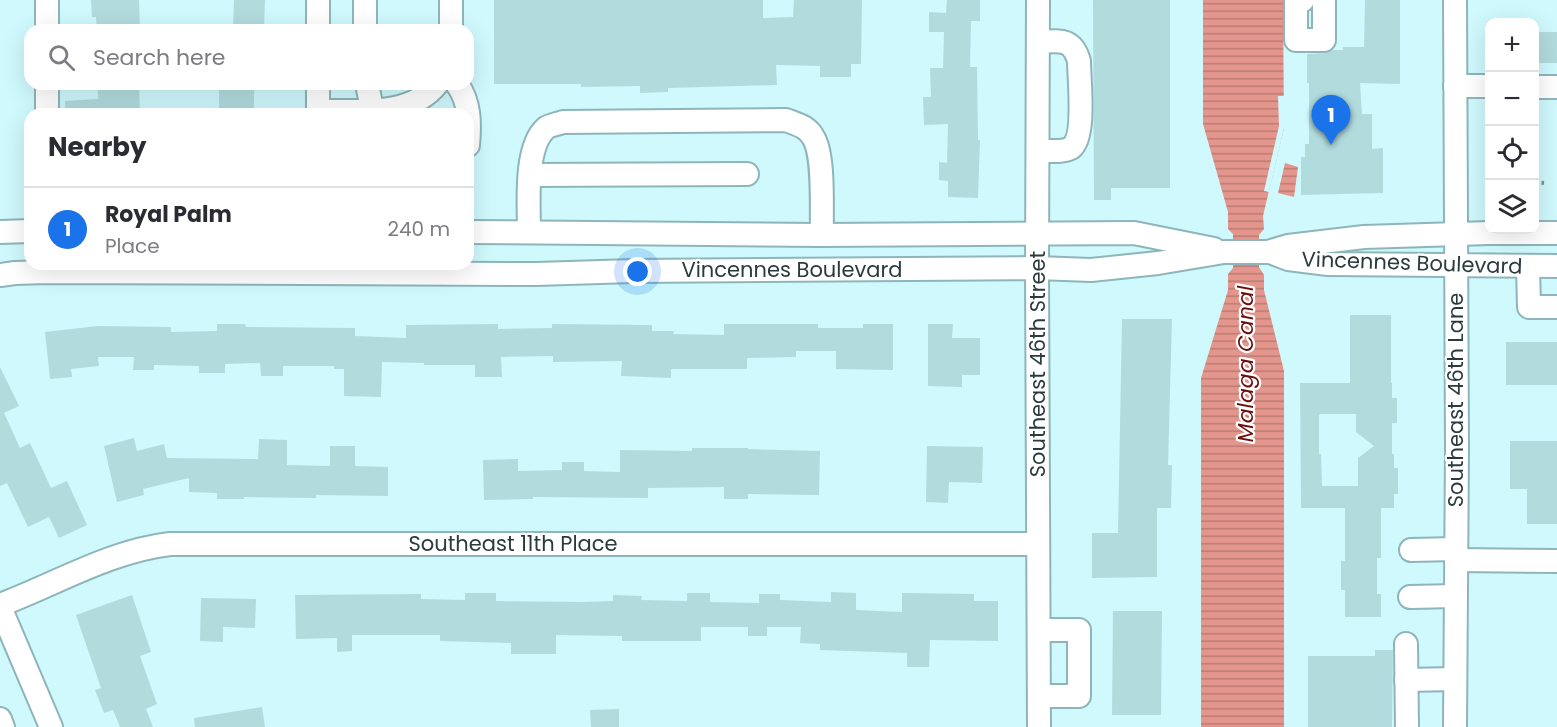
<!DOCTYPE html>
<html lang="en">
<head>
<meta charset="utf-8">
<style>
	body { margin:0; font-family:Poppins,sans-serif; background:#f2f2f3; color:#2b2b33 }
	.controls { position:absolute; right:18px; top:18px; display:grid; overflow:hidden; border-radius:12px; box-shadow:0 6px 24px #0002 }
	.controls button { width:54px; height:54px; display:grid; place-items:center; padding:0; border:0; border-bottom:2px solid #e1e1e2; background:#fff; color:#2b2b33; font:30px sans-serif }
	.you { position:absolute; left:638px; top:272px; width:21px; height:21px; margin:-15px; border:4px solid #fff; border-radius:50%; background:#1a73e8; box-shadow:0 0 0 9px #1a73e833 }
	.badge { display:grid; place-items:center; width:39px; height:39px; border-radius:50%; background:#1a73e8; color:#fff; font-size:20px; font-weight:700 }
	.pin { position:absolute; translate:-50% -50px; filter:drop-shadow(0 2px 3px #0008) }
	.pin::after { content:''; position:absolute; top:32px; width:21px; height:18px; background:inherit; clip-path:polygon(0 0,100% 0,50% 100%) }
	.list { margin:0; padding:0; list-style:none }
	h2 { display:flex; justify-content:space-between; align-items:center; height:78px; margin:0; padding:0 24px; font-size:26px }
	h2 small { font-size:20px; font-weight:400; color:#7c7c81 }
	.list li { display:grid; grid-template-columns:39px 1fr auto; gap:18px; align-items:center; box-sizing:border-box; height:84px; padding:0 24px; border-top:2px solid #e1e1e2 }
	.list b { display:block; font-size:22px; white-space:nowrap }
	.list p { margin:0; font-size:20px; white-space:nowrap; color:#7c7c81 }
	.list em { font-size:20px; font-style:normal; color:#7c7c81 }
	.icon { flex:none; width:33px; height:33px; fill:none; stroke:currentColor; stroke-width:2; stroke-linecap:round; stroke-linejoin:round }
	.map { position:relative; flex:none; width:1557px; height:727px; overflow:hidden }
	.search { position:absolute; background:#fff; box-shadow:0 6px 24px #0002; left:24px; top:24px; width:450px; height:66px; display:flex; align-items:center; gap:15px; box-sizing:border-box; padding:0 21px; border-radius:18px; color:#7c7c81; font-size:22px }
	.panel { position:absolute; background:#fff; box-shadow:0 6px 24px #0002; left:24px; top:108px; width:450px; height:162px; border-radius:18px }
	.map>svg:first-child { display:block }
</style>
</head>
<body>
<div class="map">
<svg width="1557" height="727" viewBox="0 0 1557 727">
	<defs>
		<pattern id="water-rules" width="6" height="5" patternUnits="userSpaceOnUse" patternTransform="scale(1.5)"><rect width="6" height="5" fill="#e4968c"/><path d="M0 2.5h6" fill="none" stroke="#b97c74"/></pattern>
	</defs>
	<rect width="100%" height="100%" fill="#cff9fd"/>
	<!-- water -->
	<g fill="url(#water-rules)">
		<polygon points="1203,0 1283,0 1284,128 1263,216 1264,229 1259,235 1259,267 1264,275 1264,290 1284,371 1284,727 1201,727 1201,378 1228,290 1228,274 1233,268 1233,234 1228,229 1228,212 1203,124"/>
		<polygon points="1285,163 1298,167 1294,197 1278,193"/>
	</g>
	<!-- pier -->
	<polygon fill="#cff9fd" points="1278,96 1284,96 1284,128 1269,192 1264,191 1279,126"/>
	<!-- building -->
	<g fill="#b2dbde" fill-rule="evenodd">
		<polygon points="91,0 139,0 140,30 97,30 96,17 92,17"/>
		<polygon points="234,0 265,0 264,30 233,30"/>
		<polygon points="494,0 763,0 763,18 793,17 794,0 862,0 861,64 851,64 851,77 820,77 820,66 776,65 777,85 668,88 668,92 640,93 640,86 581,87 581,84 494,84"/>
		<polygon points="947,0 980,0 980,21 971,21 970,67 977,67 978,140 980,140 978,198 948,197 948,181 939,180 939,162 947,163 948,124 924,125 923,97 931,97 930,68 943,68 944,32 929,32 929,12 946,13"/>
		<polygon points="1093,0 1170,0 1170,188 1111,188 1111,200 1094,200"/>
		<polygon points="1365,0 1400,0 1400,84 1360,83 1362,114 1372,114 1372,149 1383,148 1383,193 1301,195 1301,157 1305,157 1305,144 1309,144 1309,83 1307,83 1307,54 1325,53 1333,50 1343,50 1343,47 1364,47"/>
		<rect x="1534" y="32" width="23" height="31"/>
		<polygon points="98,84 139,84 140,114 65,114 65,101 98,99"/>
		<polygon points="227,84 254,84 254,114 227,114 227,109 219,110 219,85"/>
		<path d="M 1350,315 L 1391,315 L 1391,383 L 1392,383 L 1392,398 L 1397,398 L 1397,423 L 1392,423 L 1392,454 L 1394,454 L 1394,468 L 1398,468 L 1398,494 L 1394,494 L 1394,508 L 1381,508 L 1381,558 L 1377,558 L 1377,594 L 1381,594 L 1381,617 L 1345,617 L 1345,590 L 1341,590 L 1341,561 L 1345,561 L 1345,508 L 1301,508 L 1300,383 L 1350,383 ZM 1321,414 L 1356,414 L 1356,432 L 1374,446 L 1358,458 L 1358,486 L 1322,486 L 1321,454 L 1319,454 L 1319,415 Z"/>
		<polygon points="1122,319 1172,319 1168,465 1172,465 1171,508 1157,508 1157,577 1092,578 1092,533 1118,533"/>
		<polygon points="217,324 245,324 246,327 355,328 355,336 406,338 406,325 498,324 498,329 552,328 552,324 652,325 652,331 674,331 673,334 724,335 724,324 818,324 818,328 863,328 863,324 893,324 893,370 836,369 836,351 796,351 796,357 747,358 747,369 671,369 671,378 621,376 622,361 553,362 553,356 501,357 502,377 475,377 475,365 424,365 424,363 382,362 381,397 344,396 344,369 334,369 334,366 283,366 283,376 261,376 260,363 225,364 225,373 199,373 199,366 154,365 154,370 133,370 134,357 98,357 99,366 71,369 72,377 50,379 45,332 98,326 171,327 171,332 217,331"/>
		<polygon points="928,324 953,324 952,338 980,338 980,375 962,375 962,387 928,386"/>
		<rect x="1506" y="342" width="51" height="43"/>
		<polygon points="0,367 19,406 4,413 20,448 30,443 51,488 67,481 87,525 59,538 49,517 28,527 7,483 0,486"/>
		<polygon points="134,438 137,451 164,444 167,458 258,459 259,439 287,440 287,465 330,466 330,446 355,446 355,466 388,467 388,496 316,495 316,498 244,497 244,499 217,499 217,493 189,492 189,478 143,489 144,495 117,502 104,446"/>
		<polygon points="1510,441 1557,441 1557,524 1527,524 1527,489 1510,489"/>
		<polygon points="927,446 983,447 982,483 949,482 948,503 926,502"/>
		<polygon points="692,448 748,448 748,449 820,451 819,495 748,494 748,499 724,499 724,487 648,488 648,498 533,497 533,499 484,500 483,460 518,459 518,471 562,470 562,462 584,462 584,471 620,472 620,450 692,451"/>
		<polygon points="831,592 856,593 856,610 902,612 902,593 974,594 974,601 998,601 998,641 930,640 929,667 907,667 907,653 820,650 820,644 800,643 801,627 767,627 767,636 748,636 748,627 701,627 701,641 622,641 622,636 556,635 556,654 511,654 511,643 440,641 440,635 352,635 352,651 337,652 337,638 296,639 295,595 421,594 421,599 465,600 465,593 496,593 496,601 583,602 613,601 613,595 642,596 641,600 687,601 687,593 710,593 710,602 759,603 759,594 780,594 780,600 831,602"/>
		<polygon points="132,595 151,652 140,656 157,704 146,709 153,727 120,727 113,710 104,713 95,690 101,688 76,615"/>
		<polygon points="201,598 256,599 255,628 223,627 223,642 200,641"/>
		<polygon points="1113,611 1162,611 1161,715 1112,715"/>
		<polygon points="1375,650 1393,650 1392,727 1308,727 1308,656 1375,656"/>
		<polygon points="262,707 265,727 195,727 194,718"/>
		<polygon points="619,709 619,727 591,727 590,710"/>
	</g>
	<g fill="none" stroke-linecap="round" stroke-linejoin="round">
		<!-- minor casing -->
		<g stroke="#8eb6ba" stroke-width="26">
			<g id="minor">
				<polyline points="318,0 318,30"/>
				<polyline points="365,0 365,30"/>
				<polyline points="451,0 451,30"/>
				<polyline points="1038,0 1037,268 1039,727"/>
				<polyline points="1303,0 1296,0 1296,40 1324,40 1324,0"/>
				<polyline points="1455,0 1457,448 1455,727"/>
				<polyline points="47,30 47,0"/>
				<path d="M 1038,42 C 1059,41 1072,37 1079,61 C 1079,79 1086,137 1071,148 C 1062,153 1048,150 1038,151"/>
				<polyline points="318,84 318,114"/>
				<polyline points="367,84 373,114"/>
				<path d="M 457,84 C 470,102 470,123 468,145"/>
				<polyline points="1455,86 1490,86"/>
				<polyline points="1534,87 1557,87"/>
				<path d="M 318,111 C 357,110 410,118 437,84"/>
				<polyline points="47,114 47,84"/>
				<polyline points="530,175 747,174"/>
				<polyline points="0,232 30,231"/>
				<polyline points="468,232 819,235 1134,233 1214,249"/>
				<path d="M 529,232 C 529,205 524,147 546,128 C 550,125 558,124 563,122 L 786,120 C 796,124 807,126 813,137 C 825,155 821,212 822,235"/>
				<polyline points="1270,252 1288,259 1328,264 1557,266"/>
				<polyline points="1528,266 1529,307 1557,307"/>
				<polyline points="0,275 15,273 47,272 536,274 633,271 1037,268 1091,270 1158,263 1224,252 1268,252 1288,246 1364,237 1489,233 1557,233"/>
				<polyline points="1411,550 1456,549"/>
				<polyline points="1456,560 1557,561"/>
				<polyline points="1410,597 1456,596"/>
				<path d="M 0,605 C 56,584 110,551 170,544 L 1037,544"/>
				<polyline points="0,607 51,727"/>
				<polyline points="1039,630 1079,630 1079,696 1040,696"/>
				<polyline points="1406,644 1407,727"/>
				<polyline points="1406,680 1455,679"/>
				<polyline points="0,719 3,727"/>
			</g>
		</g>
		<!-- path -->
		<polyline stroke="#7a979a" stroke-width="4" stroke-dasharray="3 4.5" stroke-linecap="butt" points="1534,182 1544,183"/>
		<!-- minor -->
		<use href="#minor" stroke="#fff" stroke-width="22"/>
	</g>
	<g text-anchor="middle" stroke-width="4.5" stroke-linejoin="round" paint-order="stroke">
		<!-- street labels -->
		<g font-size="21" fill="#2b3b3d" stroke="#fff">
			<text transform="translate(1412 263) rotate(2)" y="7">Vincennes Boulevard</text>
			<text x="792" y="277">Vincennes Boulevard</text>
			<text transform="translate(1038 364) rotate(-90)" y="7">Southeast 46th Street</text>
			<text transform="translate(1456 400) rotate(-90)" y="7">Southeast 46th Lane</text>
			<text x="513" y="551">Southeast 11th Place</text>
		</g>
		<!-- water labels -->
		<g font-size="22" font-style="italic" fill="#6b0e0d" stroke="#fff">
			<text transform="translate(1245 364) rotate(-90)" y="8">Malaga Canal</text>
		</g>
	</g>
</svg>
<div class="controls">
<button>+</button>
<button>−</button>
<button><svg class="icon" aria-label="locate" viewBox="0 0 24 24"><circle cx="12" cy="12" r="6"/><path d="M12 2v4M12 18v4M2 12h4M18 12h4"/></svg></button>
<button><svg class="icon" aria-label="layers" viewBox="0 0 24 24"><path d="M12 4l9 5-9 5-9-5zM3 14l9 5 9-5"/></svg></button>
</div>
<div class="you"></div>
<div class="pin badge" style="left:1331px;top:145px">1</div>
<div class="search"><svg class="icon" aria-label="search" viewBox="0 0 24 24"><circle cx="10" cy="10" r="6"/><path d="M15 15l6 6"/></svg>Search here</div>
<section class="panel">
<h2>Nearby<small></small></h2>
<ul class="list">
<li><span class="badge">1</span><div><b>Royal Palm</b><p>Place</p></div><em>240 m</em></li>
</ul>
</section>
</div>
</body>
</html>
